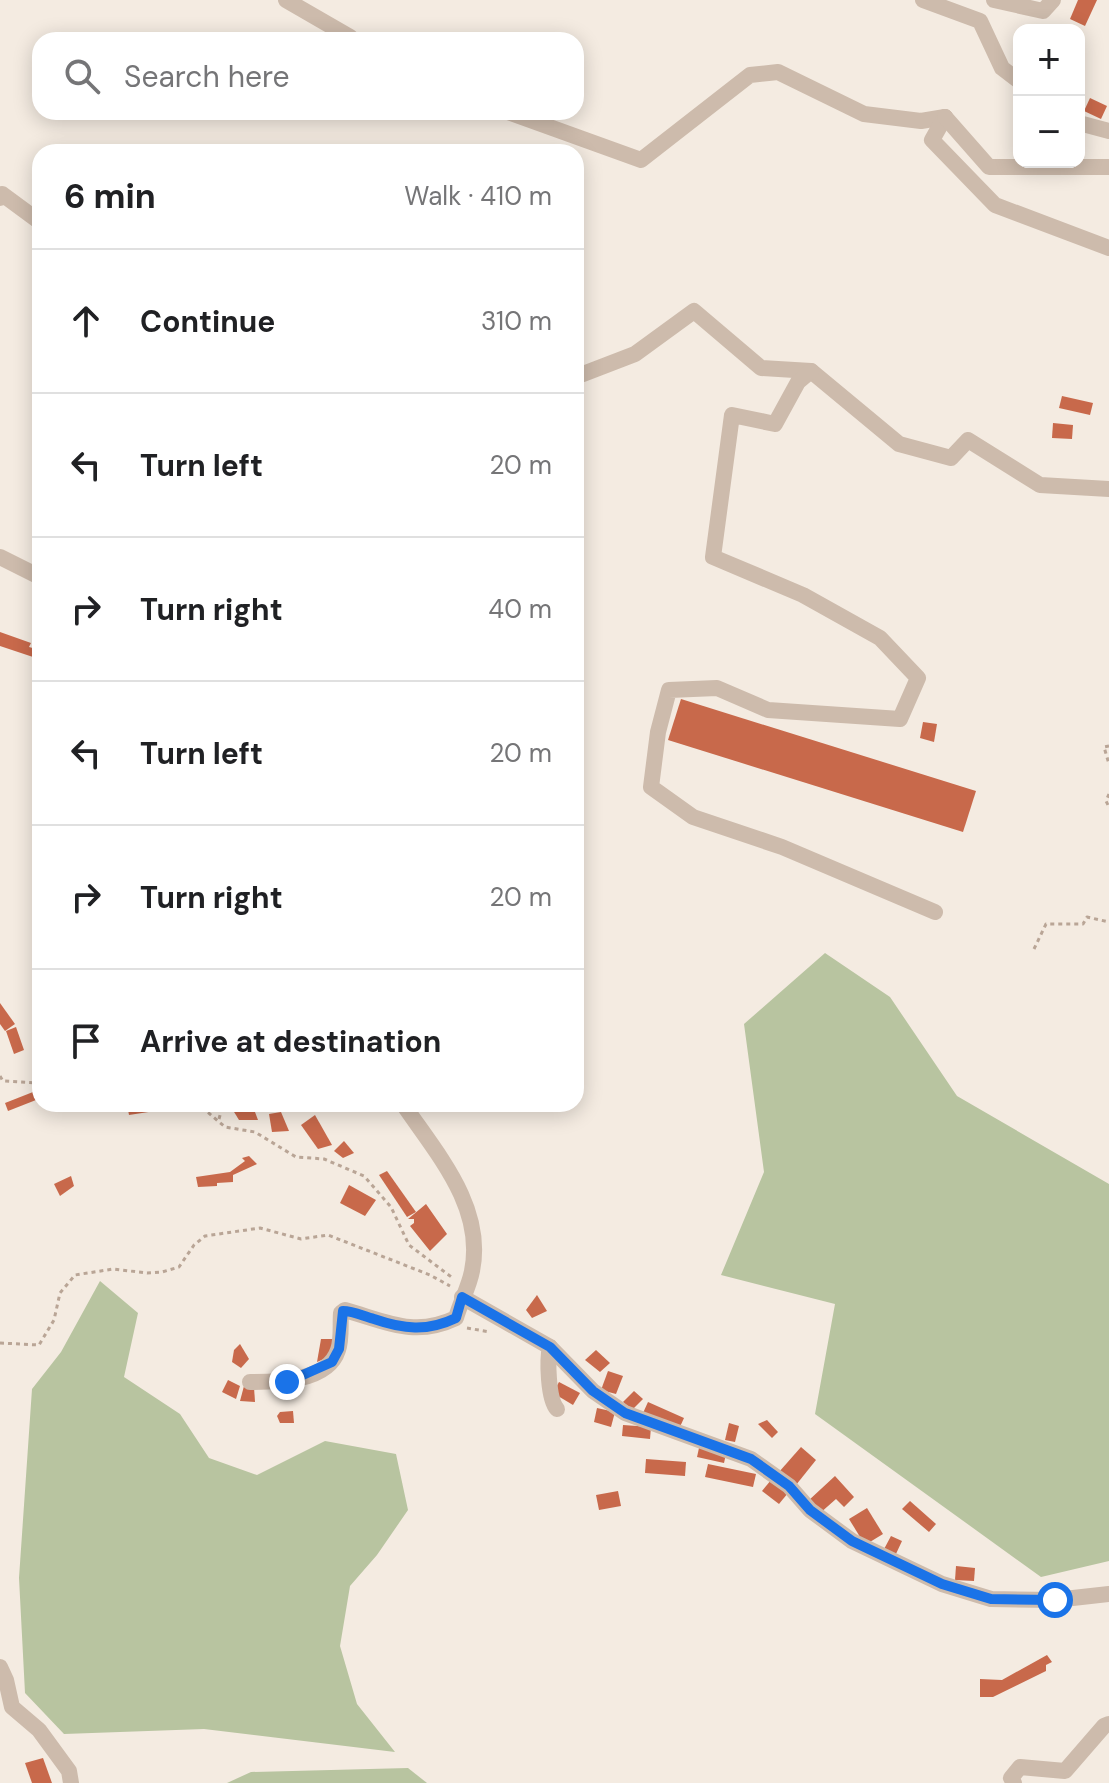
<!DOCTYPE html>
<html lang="en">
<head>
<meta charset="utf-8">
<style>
	body { margin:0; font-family:"DM Sans",sans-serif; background:#f6f6f6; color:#202124 }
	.controls { position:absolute; right:24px; top:24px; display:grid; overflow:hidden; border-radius:16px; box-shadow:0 4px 20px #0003 }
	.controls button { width:72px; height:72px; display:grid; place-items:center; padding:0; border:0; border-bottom:2px solid #e0e0e0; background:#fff; color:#202124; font:40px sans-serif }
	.stop { position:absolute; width:24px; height:24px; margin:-18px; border:6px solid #1a73e8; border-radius:50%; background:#fff }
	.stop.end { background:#1a73e8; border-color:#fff; box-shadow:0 2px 8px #0008 }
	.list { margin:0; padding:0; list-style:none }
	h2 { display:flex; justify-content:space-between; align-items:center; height:104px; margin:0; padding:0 32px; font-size:34px }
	h2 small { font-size:26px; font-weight:400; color:#757577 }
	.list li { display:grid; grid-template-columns:52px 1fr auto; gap:24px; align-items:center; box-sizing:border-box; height:144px; padding:0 32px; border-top:2px solid #e0e0e0 }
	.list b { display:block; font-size:30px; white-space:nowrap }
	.list em { font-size:26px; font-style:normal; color:#757577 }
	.icon { flex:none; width:44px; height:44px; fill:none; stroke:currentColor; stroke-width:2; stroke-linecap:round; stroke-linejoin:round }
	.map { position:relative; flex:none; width:1109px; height:1783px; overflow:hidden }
	.search { position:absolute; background:#fff; box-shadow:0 4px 20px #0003; left:32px; top:32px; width:552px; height:88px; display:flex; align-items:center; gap:20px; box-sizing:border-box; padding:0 28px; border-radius:24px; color:#757577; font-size:30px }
	.panel { position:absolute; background:#fff; box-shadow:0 4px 20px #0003; left:32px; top:144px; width:552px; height:968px; border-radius:24px }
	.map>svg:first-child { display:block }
</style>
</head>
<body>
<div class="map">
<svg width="1109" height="1783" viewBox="0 0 1109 1783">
	<rect width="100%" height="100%" fill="#f4ebe1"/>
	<!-- green -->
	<g fill="#b8c4a0">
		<polygon points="825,953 890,997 957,1096 1109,1184 1109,1561 1041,1577 815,1414 835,1304 721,1275 764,1172 744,1024"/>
		<polygon points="100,1281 138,1313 124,1377 180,1414 209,1458 257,1475 325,1441 396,1454 408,1510 377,1555 350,1586 340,1646 357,1704 395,1752 204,1729 64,1734 25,1693 19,1578 32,1389 61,1352"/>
		<polygon points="408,1768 427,1783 227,1783 251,1772"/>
	</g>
	<!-- building -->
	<g fill="#c8694b">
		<polygon points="1078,0 1097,0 1085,26 1070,19"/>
		<polygon points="1090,98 1107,106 1101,119 1084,111"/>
		<polygon points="1062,396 1093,403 1090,415 1059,408"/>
		<polygon points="1053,423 1073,425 1072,439 1052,438"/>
		<polygon points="0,632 31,643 29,647 40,650 39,659 0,646"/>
		<polygon points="681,699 976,791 963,832 668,740"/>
		<polygon points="923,722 937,724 934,742 920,738"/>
		<polygon points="0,1003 15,1024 5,1031 0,1024"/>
		<polygon points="16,1027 24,1050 14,1054 6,1031"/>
		<polygon points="33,1092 36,1100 8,1111 5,1103"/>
		<polygon points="127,1104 156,1104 155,1111 129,1115"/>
		<polygon points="237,1104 252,1104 258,1120 239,1120 231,1107"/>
		<polygon points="281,1112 289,1131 272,1132 269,1114"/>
		<polygon points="315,1115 332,1145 318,1149 301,1125"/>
		<polygon points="344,1141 354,1153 343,1158 334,1151"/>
		<polygon points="249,1156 257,1164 233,1175 233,1182 217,1183 217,1186 198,1187 196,1177 230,1172 245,1161 242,1158"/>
		<polygon points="387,1171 416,1212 407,1217 379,1175"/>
		<polygon points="71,1176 74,1186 60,1196 54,1184"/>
		<polygon points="349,1185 376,1200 365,1216 340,1203"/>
		<polygon points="426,1204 447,1234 430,1251 410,1226 414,1223 414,1219 408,1219"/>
		<polygon points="537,1295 547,1311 532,1318 526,1310"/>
		<polygon points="321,1339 335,1339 333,1355 317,1362"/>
		<polygon points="240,1344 249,1359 241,1368 232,1362 234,1350"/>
		<polygon points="596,1350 610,1363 600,1372 585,1360"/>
		<polygon points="608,1371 623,1376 616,1394 601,1390"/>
		<polygon points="228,1380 240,1386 236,1399 222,1392"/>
		<polygon points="559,1382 580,1393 573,1405 553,1393"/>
		<polygon points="244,1386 254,1387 255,1402 240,1401"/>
		<polygon points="634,1391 643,1399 632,1410 623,1402"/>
		<polygon points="648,1402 684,1418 679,1429 643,1413"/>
		<polygon points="597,1408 615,1412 611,1427 594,1422"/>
		<polygon points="293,1411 294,1423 280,1423 277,1416 280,1412"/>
		<polygon points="767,1420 778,1432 772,1438 758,1424"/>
		<polygon points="729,1423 739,1426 735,1442 725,1440"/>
		<polygon points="623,1425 651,1427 650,1439 622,1436"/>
		<polygon points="801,1447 816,1460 796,1485 779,1472"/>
		<polygon points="699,1448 726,1454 724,1463 697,1457"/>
		<polygon points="646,1459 686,1462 685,1476 645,1473"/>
		<polygon points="708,1464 756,1474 753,1487 705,1477"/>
		<polygon points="835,1476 854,1497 844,1507 836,1499 819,1514 808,1501"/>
		<polygon points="771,1480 788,1493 779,1504 762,1491"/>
		<polygon points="618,1491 621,1506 599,1510 596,1495"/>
		<polygon points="910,1501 936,1524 929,1532 902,1509"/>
		<polygon points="867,1508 883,1534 865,1545 849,1519"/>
		<polygon points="891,1536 902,1541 895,1556 883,1551"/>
		<polygon points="956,1566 975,1568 974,1581 955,1580"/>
		<polygon points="1047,1655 1052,1662 1046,1665 1046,1671 993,1697 980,1697 980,1679 1002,1680"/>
		<polygon points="43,1758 52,1783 32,1783 25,1763"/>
	</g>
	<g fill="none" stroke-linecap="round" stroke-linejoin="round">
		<!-- path -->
		<g stroke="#b9a596" stroke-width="3" stroke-dasharray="4 4" stroke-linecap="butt">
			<polyline points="1109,746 1104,747 1109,764"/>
			<polyline points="1109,794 1106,801 1109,807"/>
			<polyline points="1034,949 1046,924 1083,924 1087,917 1109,922"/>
			<polyline points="0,1076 3,1081 40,1083"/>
			<polyline points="50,1104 53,1104"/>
			<polyline points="179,1104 183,1108 204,1109 225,1127 255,1132 296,1157 324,1159 364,1176 391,1207 409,1245 454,1279"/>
			<polyline points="219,1119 223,1104"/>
			<polyline points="467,1328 490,1332"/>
			<polyline points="0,1343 39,1345 54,1320 60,1293 75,1275 113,1269 147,1273 162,1272 179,1267 194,1245 205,1236 260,1228 301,1239 328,1235 430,1275 450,1286"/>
		</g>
		<!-- street -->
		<g stroke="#cdbbac" stroke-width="16">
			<polyline points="286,0 350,37 351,40"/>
			<polyline points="923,0 980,21 1002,68 1019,81"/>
			<polyline points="994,0 1043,11 1053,0"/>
			<polyline points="508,112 641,160 750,75 778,72 864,114 921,121 945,117"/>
			<polyline points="945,117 932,140 995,205 1109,248"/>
			<polyline points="945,117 989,167 1109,167"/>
			<polyline points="1079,123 1109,131"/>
			<polyline points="0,198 2,194 40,222"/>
			<polyline points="576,371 583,374 635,354 694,311 761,368 811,371 899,444 951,458 968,440 1040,485 1109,489"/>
			<polyline points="811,371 798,382 775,424 732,415 713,557 803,595 880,638 918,678 900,719 768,710 717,688 669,690 658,732 651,787 693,817 782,847 935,912"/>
			<polyline points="0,557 40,577"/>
			<polyline points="462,1297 550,1347 593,1391 625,1413 751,1459 789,1486 810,1510 852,1541 942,1584 991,1599 1055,1600 1109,1594"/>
			<path d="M 550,1347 C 547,1360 548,1399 557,1409"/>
			<path d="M 250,1382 C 277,1382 328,1382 338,1350 C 342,1339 340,1325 341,1313 L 345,1310 C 385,1321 414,1338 456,1318 C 460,1303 469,1287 472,1271 C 485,1207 437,1154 403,1104"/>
			<polyline points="0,1667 6,1680 12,1707 39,1730 69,1771 71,1783"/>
			<polyline points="1014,1783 1011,1778 1020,1767 1065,1771 1104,1726 1109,1724"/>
		</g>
	</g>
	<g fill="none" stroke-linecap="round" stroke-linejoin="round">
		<!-- route -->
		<path stroke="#1a73e8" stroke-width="10" d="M 287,1382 L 332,1362 L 339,1349 L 343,1311 C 353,1311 363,1316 374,1319 C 403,1329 427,1332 456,1318 L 462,1297 L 550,1347 L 593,1391 L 625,1413 L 751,1459 L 789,1486 L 810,1510 L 852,1541 L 942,1584 L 991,1599 L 1055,1600"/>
	</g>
</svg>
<div class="controls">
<button>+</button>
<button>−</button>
</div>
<div class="stop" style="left:1055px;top:1600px"></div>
<div class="stop end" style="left:287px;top:1382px"></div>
<div class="search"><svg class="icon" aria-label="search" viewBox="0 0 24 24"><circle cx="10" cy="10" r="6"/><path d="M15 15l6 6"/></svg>Search here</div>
<section class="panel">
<h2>6 min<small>Walk · 410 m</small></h2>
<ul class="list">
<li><svg class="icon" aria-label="ahead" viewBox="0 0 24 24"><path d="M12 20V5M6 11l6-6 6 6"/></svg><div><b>Continue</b></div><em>310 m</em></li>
<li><svg class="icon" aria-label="left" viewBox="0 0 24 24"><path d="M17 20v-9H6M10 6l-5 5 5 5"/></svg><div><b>Turn left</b></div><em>20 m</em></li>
<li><svg class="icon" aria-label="right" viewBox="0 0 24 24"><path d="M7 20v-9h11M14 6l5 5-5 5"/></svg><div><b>Turn right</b></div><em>40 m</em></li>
<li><svg class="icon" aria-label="left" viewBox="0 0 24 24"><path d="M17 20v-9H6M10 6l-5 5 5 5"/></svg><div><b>Turn left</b></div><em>20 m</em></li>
<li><svg class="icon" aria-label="right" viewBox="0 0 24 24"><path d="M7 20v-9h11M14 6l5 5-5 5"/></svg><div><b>Turn right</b></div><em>20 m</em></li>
<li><svg class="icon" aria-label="arrive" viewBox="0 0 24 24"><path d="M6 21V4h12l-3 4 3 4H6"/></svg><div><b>Arrive at destination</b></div></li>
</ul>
</section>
</div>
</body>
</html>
